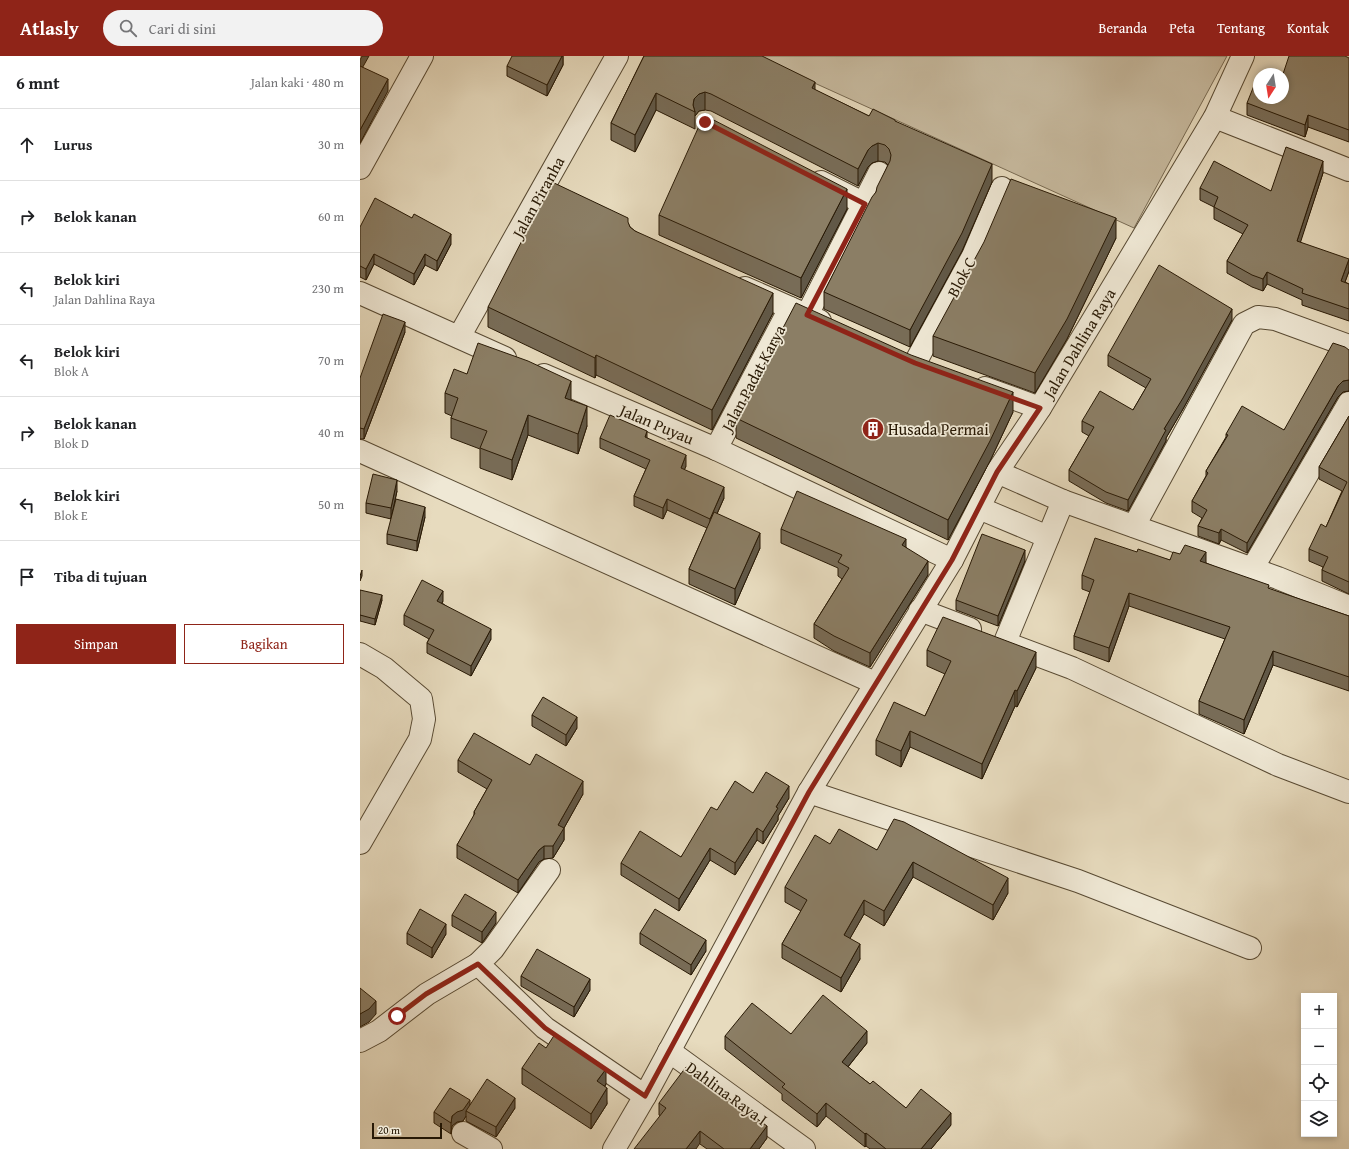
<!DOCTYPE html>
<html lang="id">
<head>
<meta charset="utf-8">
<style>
	body { margin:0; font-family:"Gentium Book Plus",serif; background:#f2f2f2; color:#202124 }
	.controls { position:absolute; right:12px; bottom:12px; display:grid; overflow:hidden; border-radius:0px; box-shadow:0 2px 6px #0003 }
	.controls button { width:36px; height:36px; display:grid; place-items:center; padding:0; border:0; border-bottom:1px solid #e0e0e0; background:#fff; color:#202124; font:20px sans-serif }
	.compass { position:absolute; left:893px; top:12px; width:36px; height:36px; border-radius:50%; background:#fff; box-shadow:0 2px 6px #0003; rotate:192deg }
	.scale { position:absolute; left:12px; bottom:10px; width:70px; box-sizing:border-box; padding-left:4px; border:2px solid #281905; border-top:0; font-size:11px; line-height:14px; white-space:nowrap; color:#281905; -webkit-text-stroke:3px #efe8d5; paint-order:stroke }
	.stop { position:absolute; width:12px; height:12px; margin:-9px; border:3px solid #8f2418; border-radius:50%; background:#fff }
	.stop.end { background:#8f2418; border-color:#fff; box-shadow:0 1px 4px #0008 }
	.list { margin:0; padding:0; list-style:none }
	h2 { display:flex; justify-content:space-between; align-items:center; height:52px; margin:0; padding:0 16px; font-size:17px }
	h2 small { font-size:13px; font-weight:400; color:#757577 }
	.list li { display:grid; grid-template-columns:26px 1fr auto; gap:12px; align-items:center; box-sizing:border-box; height:72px; padding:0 16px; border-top:1px solid #e0e0e0 }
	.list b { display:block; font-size:15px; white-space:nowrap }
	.list p { margin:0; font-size:13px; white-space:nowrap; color:#757577 }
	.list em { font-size:13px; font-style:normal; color:#757577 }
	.actions { display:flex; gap:8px; padding:12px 16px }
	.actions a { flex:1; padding:9px 0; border:1px solid #8f2418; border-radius:0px; text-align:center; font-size:14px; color:#8f2418 }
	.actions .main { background:#8f2418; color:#fff }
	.icon { flex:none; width:22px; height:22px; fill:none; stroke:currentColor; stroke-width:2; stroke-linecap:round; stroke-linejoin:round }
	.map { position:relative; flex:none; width:989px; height:1093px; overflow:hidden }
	header { display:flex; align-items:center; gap:24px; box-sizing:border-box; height:56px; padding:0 20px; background:#8f2418; color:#fff }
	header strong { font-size:19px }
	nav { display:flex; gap:22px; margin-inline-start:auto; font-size:14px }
	.search { width:280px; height:36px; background:#f2f2f2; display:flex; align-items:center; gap:10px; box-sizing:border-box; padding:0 14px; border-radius:22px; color:#757577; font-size:15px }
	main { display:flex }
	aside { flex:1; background:#fff }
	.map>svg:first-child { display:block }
</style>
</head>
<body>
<header>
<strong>Atlasly</strong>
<div class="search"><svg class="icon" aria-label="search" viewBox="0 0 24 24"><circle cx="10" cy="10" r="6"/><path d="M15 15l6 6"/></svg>Cari di sini</div>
<nav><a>Beranda</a><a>Peta</a><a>Tentang</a><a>Kontak</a></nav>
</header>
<main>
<aside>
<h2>6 mnt<small>Jalan kaki · 480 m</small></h2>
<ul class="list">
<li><svg class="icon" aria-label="ahead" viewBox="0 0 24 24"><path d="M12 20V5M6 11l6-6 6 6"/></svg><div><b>Lurus</b></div><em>30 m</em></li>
<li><svg class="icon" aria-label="right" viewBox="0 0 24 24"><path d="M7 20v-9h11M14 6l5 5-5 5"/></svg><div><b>Belok kanan</b></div><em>60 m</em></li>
<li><svg class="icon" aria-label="left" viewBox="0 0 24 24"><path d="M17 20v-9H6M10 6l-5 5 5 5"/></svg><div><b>Belok kiri</b><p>Jalan Dahlina Raya</p></div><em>230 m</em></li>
<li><svg class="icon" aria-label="left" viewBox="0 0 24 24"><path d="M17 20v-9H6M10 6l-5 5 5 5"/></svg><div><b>Belok kiri</b><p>Blok A</p></div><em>70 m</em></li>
<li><svg class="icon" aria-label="right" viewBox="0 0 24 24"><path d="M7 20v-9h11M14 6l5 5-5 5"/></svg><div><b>Belok kanan</b><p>Blok D</p></div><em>40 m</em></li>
<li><svg class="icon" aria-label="left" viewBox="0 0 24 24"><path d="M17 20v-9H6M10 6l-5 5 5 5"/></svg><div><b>Belok kiri</b><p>Blok E</p></div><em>50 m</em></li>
<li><svg class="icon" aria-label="arrive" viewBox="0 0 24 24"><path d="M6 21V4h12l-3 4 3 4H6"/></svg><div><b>Tiba di tujuan</b></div></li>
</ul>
<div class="actions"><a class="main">Simpan</a><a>Bagikan</a></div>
</aside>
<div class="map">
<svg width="989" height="1093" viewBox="0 0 989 1093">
	<rect width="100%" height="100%" fill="#e7dbbe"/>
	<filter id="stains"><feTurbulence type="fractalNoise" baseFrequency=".005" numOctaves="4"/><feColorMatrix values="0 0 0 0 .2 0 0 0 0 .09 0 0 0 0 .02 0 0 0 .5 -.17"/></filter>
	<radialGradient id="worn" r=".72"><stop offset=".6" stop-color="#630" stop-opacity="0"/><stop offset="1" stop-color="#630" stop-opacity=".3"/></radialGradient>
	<!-- green -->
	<polygon fill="#c7ba9f" stroke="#786a52" points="395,0 867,0 774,172"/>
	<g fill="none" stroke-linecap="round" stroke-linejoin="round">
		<!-- minor casing -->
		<g stroke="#584a33" stroke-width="24">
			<g id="minor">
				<polyline points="855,61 989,114"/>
				<polyline points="0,112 62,0"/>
				<polyline points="461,126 505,148"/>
				<polyline points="385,232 460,265"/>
				<polyline points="447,259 519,117"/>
				<polyline points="99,281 257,0"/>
				<polyline points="555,307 613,200 642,132"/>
				<polyline points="625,332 680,352"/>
				<polyline points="356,393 430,252"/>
				<polyline points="0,395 515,627"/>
				<polyline points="637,416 703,445 918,522 989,551"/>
				<polyline points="619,452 688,481"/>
				<polyline points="774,470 884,268 898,261 915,263 989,290"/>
				<polyline points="892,513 989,347"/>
				<polyline points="560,554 610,573"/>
				<polyline points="645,586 703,445"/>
				<polyline points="648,588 712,612 918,709 989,736"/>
				<polyline points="0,598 24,612 61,643 64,663 60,683 0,787"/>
				<polyline points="449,736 718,825 890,892"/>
				<polyline points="189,814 133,893 118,908 185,972 285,1040"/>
				<polyline points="0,985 19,975 67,938 118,908"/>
				<polyline points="309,995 444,1093"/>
				<polyline points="103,1077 131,1093"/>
			</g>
		</g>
		<!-- tertiary casing -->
		<g stroke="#584a33" stroke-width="24">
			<g id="tertiary">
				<polyline points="0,237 145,302"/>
				<polyline points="184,319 356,393 592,504"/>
				<polyline points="254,1093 285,1040 449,736 592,504 637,416 680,352 855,61 883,0"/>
			</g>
		</g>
		<!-- minor -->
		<use href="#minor" stroke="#efe8d5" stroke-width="22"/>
		<!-- tertiary -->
		<use href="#tertiary" stroke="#efe8d5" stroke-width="22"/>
	</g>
	<!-- wall -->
	<g fill="#786c57" stroke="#281905">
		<polygon points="203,0 203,9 187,40 147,20 147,10"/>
		<polygon points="284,0 455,34 509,60 535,65 632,126 602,195 550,291 464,253 464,236 516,136 528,109 525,106 518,105 512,107 508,111 498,130 351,55 345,54 339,55 335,60 335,73 296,54 275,96 251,84 251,67"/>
		<polygon points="989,2 989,86 948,71 945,81 887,59 887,47 923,42"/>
		<polygon points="963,117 940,186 989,215 985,226 989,228 989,265 942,249 942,244 907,228 903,235 892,231 867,217 867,205 883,178 854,163 854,151 840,144 840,132 911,135"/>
		<polygon points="487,153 441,242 299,179 299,159"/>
		<polygon points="268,167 270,171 275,175 413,257 352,374 236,319 235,322 128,271 128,251"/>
		<polygon points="0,171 91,188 77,215 65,209 54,229 14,208 6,224 0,221"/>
		<polygon points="756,182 707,283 675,337 573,300 573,280"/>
		<polygon points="872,264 823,353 806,382 806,385 768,455 746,447 709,425 709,414 729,380 722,376 722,365 773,354 786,332 748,310 748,299"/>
		<polygon points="45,276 4,383 0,383 0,322"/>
		<polygon points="989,294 989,335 983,336 978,341 887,497 861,484 859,488 838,480 838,470 842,462 832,456 832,445 846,420 846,415 866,381 866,378 924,374"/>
		<polygon points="107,318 211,344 227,370 218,398 168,379 152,424 120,412 120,393 91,382 91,362 92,360 85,357 85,337"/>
		<polygon points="653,356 630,405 588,484 376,382 376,362"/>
		<polygon points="989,360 989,538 962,525 962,514 963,511 949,505 949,493 966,471 982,435 959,423 959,411"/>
		<polygon points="240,382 287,382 326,410 324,414 364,442 357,458 400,492 375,549 329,528 329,513 347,472 307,454 303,463 274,450 274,440 286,413 240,392"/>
		<polygon points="37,435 31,463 6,457 6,447"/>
		<polygon points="65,461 57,495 27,488 27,478"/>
		<polygon points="421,473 546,491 568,519 510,611 474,595 454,582 454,568 482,523 478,520 478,512 421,487"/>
		<polygon points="777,496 810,504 846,507 909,533 989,560 989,635 913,609 884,678 839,658 839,645 865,583 769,550 749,606 714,593 714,580 730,536 722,533 722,519"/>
		<polygon points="665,505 638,570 596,554 596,544"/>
		<polygon points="0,535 22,544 15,569 0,565"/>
		<polygon points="83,545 82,547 131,583 111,620 67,597 67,587 69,583 44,569 44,559"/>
		<polygon points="567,594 676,612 657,651 655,650 622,723 550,691 541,711 516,699 516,684 565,660 585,618 567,610"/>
		<polygon points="172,659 217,672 206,690 172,670"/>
		<polygon points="98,704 170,709 223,738 204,772 204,784 193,802 184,803 179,806 158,837 97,802 97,789 114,761 114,756 127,733 98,716"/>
		<polygon points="393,737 429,742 418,760 418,764 403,788 397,784 375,819 350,804 319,855 261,819 261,807 321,801 357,754"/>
		<polygon points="470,788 517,794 648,837 633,864 553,821 524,870 504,858 490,882 500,903 481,936 422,902 422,888 441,855 425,846 425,831"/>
		<polygon points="92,859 136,867 122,887 92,870"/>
		<polygon points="47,877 86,878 72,902 47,888"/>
		<polygon points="280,877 346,895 331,919 280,888"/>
		<polygon points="161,920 230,934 214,961 161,930"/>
		<polygon points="431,978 507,987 488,1011 510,1028 546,1052 591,1069 571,1093 510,1093 506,1090 505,1091 466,1060 457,1071 422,1044 422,1038 365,993 365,980"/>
		<polygon points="162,1012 246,1028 245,1030 247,1048 231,1073 162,1028"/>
		<polygon points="299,1047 407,1082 399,1093 347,1093 299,1059"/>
		<polygon points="110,1049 155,1052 136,1081 106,1065 106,1060 103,1065 97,1066 92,1070 91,1078 74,1067 74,1056"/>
	</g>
	<!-- shaded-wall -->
	<g fill="#615847" stroke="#281905">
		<polygon points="2,0 9,0 0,16 0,4"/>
		<polygon points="202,0 203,0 203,9 187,40 187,29"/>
		<polygon points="28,23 28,35 0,87 0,74"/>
		<polygon points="455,26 455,43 452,32"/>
		<polygon points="345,36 345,54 339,55 335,60 335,56 333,49 334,43 339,38"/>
		<polygon points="296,37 296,54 275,96 275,79"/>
		<polygon points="948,59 948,71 945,81 945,69"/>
		<polygon points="518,87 518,105 512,107 508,111 498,130 498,113 508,94 512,90"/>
		<polygon points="963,105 963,117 937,197 937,185"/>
		<polygon points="632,108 632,126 602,195 550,291 550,274"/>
		<polygon points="487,133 487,153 441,242 441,222"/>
		<polygon points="756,162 756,182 707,283 675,337 675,317"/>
		<polygon points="91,178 91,188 77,215 77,205"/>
		<polygon points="14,198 14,208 6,224 6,213"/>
		<polygon points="65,198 65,209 54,229 54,218"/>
		<polygon points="989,203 989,215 981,237 981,225"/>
		<polygon points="907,216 907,228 903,235 903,223"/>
		<polygon points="413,237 413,257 352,374 352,354"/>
		<polygon points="872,253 872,264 823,353 806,382 806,385 768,455 768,444 804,373"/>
		<polygon points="45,266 45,276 4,383 4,373"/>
		<polygon points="236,299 236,319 235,322 235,302"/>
		<polygon points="989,324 989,335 983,336 978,341 887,497 887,487 978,330 983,325"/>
		<polygon points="211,325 211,345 205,342"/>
		<polygon points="653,336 653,356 630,405 588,484 588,464"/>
		<polygon points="227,350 227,370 218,398 218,378"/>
		<polygon points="168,359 168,379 152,424 152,404"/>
		<polygon points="287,375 287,386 285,381"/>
		<polygon points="326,399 326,410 321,422 321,412"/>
		<polygon points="37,424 37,435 31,463 31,452"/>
		<polygon points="364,431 364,442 350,473 350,463"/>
		<polygon points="307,443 307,454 303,463 303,452"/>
		<polygon points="65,451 65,461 57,495 57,485"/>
		<polygon points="861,473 861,484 859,488 859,477"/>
		<polygon points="400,477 400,492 375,549 375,533"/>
		<polygon points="546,483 546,498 542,489"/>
		<polygon points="665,494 665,505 638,570 638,560"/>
		<polygon points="846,496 846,509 840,505"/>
		<polygon points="568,505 568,519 510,611 510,597"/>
		<polygon points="2,514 2,520 0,525 0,520"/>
		<polygon points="83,535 83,545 77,555 77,545"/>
		<polygon points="769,537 769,550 749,606 749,592"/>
		<polygon points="22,539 22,544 15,569 15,563"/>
		<polygon points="131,573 131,583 111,620 111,610"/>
		<polygon points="913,595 913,609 884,678 884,664"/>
		<polygon points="676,596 676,612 657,651 657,635"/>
		<polygon points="655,634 655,650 622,723 622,708"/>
		<polygon points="217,661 217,672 206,690 206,679"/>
		<polygon points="550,675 550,691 541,711 541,695"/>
		<polygon points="223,725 223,738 204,772 204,784 193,802 193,790 198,769"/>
		<polygon points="429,730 429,742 418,760 418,764 403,788 403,776 416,751"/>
		<polygon points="397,772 397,784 375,819 375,807"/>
		<polygon points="184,790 184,803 179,806 158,837 158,824 179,794"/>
		<polygon points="350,792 350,804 319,855 319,843"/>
		<polygon points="553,806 553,821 524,870 524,855"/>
		<polygon points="648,822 648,837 633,864 633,849"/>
		<polygon points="504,844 504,858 484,893 484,879"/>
		<polygon points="136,856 136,867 122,887 122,876"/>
		<polygon points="86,868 86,878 72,902 72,892"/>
		<polygon points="346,884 346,895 331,919 331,909"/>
		<polygon points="500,888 500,903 481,936 481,922"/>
		<polygon points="230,923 230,934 214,961 214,951"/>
		<polygon points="16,945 16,958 9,966 0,971 0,958"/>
		<polygon points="507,975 507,987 482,1018 482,1006"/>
		<polygon points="246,1013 246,1028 237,1041 237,1025"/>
		<polygon points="247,1032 247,1048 231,1073 231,1058"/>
		<polygon points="155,1042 155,1052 136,1081 136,1071"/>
		<polygon points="110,1044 110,1055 106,1055 106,1060 103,1065 97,1066 92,1070 91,1078 91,1067 92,1060"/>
		<polygon points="466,1047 466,1060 457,1071 457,1058"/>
		<polygon points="591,1057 591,1069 571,1093 561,1093"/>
		<polygon points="407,1070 407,1082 399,1093 390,1093"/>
		<polygon points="340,1075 340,1087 336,1093 326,1093"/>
		<polygon points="506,1077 506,1090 505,1091 505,1078"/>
	</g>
	<!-- building -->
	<g fill="#8b7e65" stroke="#281905">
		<polygon points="152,0 202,0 187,29 147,10"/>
		<polygon points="284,0 402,0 455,26 452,32 509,60 513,53 535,64 535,65 632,108 602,177 550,274 464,236 512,141 516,136 517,131 530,105 531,99 529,93 525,89 518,87 512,90 508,94 498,113 351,38 345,36 339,38 334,43 333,49 335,56 296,37 275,79 251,67"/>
		<polygon points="929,0 985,0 989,2 989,74 948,59 945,69 887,47 895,27 899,28 899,42 923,42 923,18"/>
		<polygon points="0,10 28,23 0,74"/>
		<polygon points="344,59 487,133 441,222 299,159"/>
		<polygon points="926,91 963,105 937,185 989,203 981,225 989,228 989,253 942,237 943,233 907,216 903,223 892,219 867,205 888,169 854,151 858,141 840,132 854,105 911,135"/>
		<polygon points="651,123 756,162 707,263 675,317 573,280 624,186"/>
		<polygon points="192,126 268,162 268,166 270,171 275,175 413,237 352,354 236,299 235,302 128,251"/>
		<polygon points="15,142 52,162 54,158 91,178 77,205 65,198 54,218 14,198 6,213 0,210 0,171"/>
		<polygon points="799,209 872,253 823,342 804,373 806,374 768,444 746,436 709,414 734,371 722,365 740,335 773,354 791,323 748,299"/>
		<polygon points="436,247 551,299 653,336 630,385 588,464 376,362"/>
		<polygon points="23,258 45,266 4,373 0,372 0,322"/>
		<polygon points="118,287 168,305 211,325 205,342 227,350 218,378 168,359 152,404 120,392 127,375 91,362 98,342 85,337 94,313 107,318"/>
		<polygon points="973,287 985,291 989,294 989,324 983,325 978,330 887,487 861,473 859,477 838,470 847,454 832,445 848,417 846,415 868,379 866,378 882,350 924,374"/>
		<polygon points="250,359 287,375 285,381 326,399 321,412 364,431 350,463 307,443 303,452 274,440 290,404 240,382"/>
		<polygon points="989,360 989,526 962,514 968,501 949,493 961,468 966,471 987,426 959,411"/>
		<polygon points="13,418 37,424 31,452 6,447"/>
		<polygon points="437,435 546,483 542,489 568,505 510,597 474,580 454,568 489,512 478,506 482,499 421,473"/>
		<polygon points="36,443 65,451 57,485 27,478"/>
		<polygon points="354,456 400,477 375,533 329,513"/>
		<polygon points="622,478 665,494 638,560 596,544"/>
		<polygon points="735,482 777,496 778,493 810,504 813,496 820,498 825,489 846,496 840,505 909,529 908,532 989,560 989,621 913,595 884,664 839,645 870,571 769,537 749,592 714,580 734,524 722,519"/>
		<polygon points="62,524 83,535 77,545 131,573 111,610 67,587 74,574 44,559"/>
		<polygon points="0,534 22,539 15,563 0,559"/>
		<polygon points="583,561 676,596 657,635 655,634 622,708 550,675 541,695 516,684 534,646 565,660 591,605 567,594"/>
		<polygon points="183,641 217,661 206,679 172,659"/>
		<polygon points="114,677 170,709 176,698 223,725 198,769 204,772 193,790 184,790 179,794 158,824 97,789 115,757 114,756 132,724 98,704"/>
		<polygon points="406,716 429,730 416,751 418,752 403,776 397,772 375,807 350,792 319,843 261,807 280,775 321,801 351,751 357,754 375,725 393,737"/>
		<polygon points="534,763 544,766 648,822 633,849 553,806 524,855 504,844 484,879 500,888 481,922 422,888 447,844 425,831 455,779 470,788 479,773 517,794"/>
		<polygon points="105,838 136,856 122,876 92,859"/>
		<polygon points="60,853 86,868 72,892 47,877"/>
		<polygon points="295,853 346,884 331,909 280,877"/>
		<polygon points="177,893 230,923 214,951 161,920"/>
		<polygon points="0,932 16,945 9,953 0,958"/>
		<polygon points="463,939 507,975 482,1006 510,1028 513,1025 546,1052 561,1033 591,1057 561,1093 526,1093 506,1077 505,1078 466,1047 457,1058 422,1031 425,1028 365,980 392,947 431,978"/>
		<polygon points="195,978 246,1013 237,1025 247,1032 231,1058 162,1012 179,987 186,992"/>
		<polygon points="326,1011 407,1070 390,1093 364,1093 340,1075 326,1093 274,1093 306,1052 299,1047"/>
		<polygon points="127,1023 155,1042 136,1071 106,1055"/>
		<polygon points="90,1032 110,1044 103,1054 97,1056 92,1060 91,1067 74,1056"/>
	</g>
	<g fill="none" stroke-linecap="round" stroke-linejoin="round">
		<!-- route -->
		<polyline stroke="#8f2418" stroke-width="5" points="37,960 66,938 118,908 185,972 285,1040 449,736 592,504 637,416 680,352 555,307 447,259 505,148 345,66"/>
	</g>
	<!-- icons -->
	<defs>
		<g id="building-disc" transform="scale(1.15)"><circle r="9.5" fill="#8f2418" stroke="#efe8d5"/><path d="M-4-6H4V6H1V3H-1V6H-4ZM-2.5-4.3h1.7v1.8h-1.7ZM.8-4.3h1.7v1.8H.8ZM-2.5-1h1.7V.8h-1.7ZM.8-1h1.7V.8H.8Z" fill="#fff"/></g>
	</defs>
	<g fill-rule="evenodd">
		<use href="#building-disc" x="513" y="373"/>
	</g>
	<g text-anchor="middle" stroke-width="3.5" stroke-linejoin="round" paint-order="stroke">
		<!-- street labels -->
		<g font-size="16" fill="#281905" stroke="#efe8d5">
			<text transform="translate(178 141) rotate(-61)" y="6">Jalan Piranha</text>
			<text transform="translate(601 221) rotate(-62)" y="6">Blok C</text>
			<text transform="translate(719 287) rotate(-59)" y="6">Jalan Dahlina Raya</text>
			<text transform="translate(393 322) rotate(-62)" y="6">Jalan Padat Karya</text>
			<text transform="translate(297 368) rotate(23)" y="6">Jalan Puyau</text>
			<text transform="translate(367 1037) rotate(36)" y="6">Dahlina Raya I</text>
		</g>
		<!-- poi labels -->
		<g font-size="16" fill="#281905" stroke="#efe8d5" text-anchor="start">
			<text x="528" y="379">Husada Permai</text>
		</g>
	</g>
	<rect width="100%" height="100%" filter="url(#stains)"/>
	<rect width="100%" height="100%" fill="url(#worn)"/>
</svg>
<div class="controls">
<button>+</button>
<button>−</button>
<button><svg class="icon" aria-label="locate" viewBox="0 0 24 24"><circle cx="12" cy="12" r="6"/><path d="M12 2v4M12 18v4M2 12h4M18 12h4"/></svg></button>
<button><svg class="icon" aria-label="layers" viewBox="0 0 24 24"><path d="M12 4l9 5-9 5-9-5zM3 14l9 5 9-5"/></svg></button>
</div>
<svg class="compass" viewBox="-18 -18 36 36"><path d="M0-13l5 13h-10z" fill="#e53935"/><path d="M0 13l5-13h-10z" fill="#757577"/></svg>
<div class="scale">20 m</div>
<div class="stop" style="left:37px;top:960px"></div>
<div class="stop end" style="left:345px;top:66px"></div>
</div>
</main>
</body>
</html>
